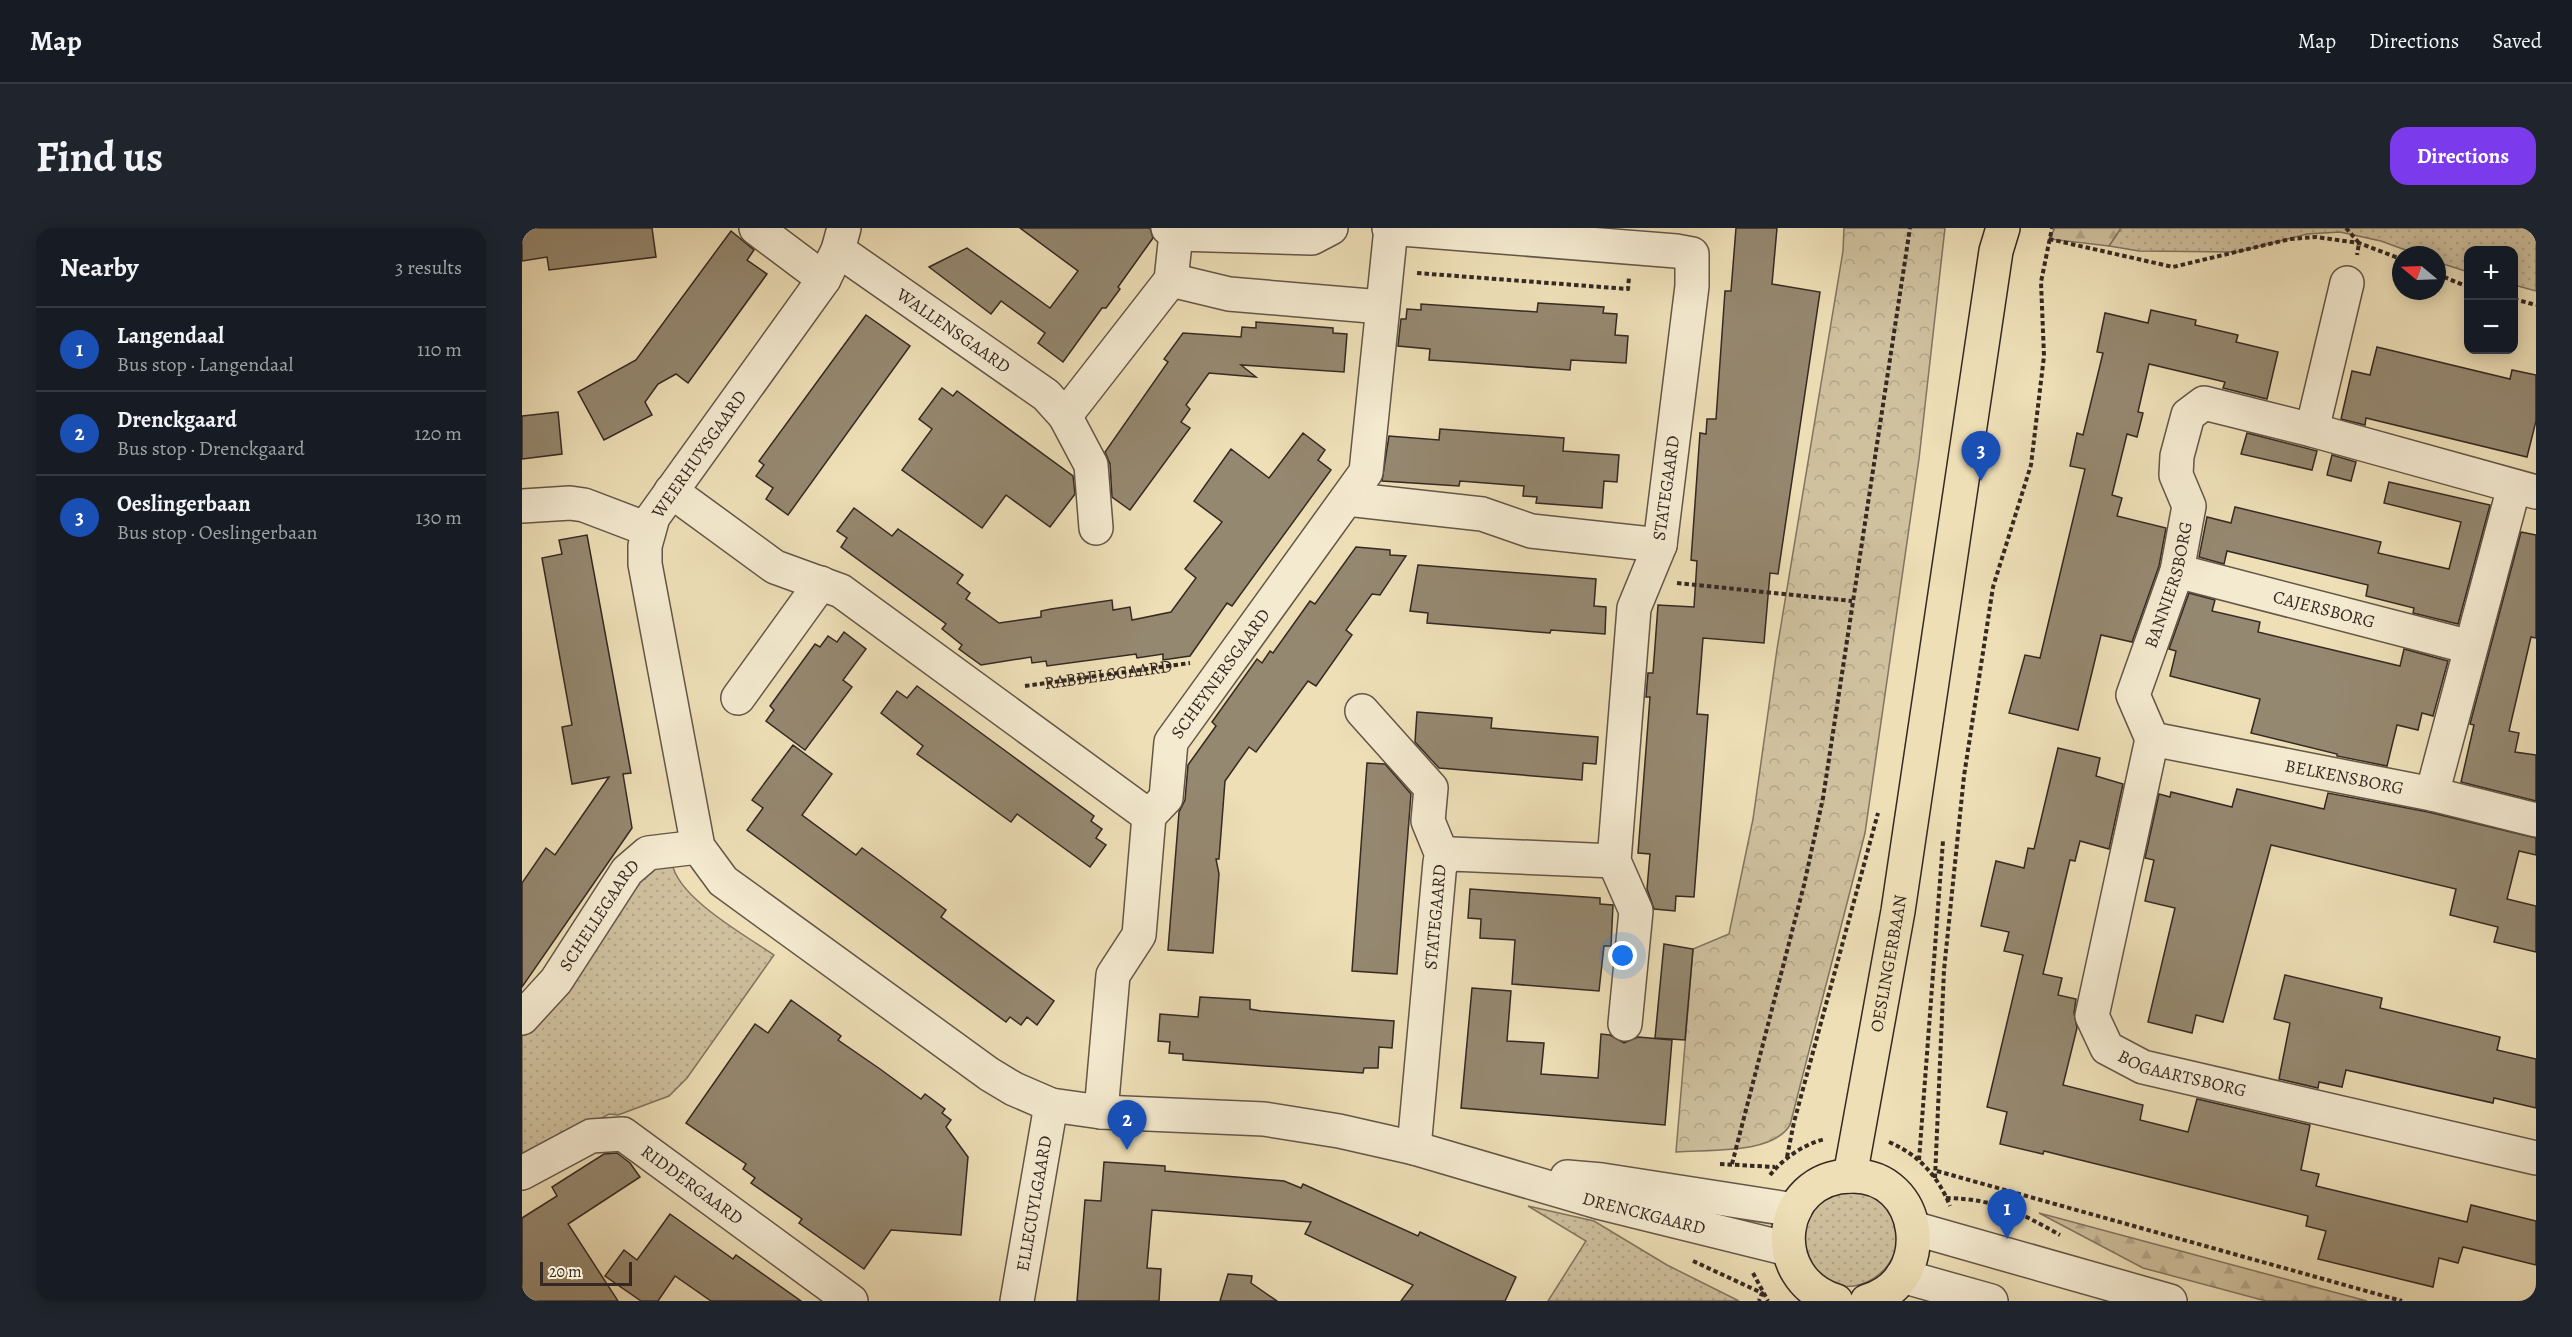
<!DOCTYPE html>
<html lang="en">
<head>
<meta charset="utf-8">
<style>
	body { margin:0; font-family:Alegreya,serif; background:#20242c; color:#f1f3f6 }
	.controls { position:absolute; right:18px; top:18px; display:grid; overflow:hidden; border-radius:12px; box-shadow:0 3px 15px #0003 }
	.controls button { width:54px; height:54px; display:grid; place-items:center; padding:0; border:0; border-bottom:2px solid #363941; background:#171b24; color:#f1f3f6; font:30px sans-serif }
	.compass { position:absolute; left:1870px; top:18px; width:54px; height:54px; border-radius:50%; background:#171b24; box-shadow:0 3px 15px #0003; rotate:289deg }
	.scale { position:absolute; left:18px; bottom:15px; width:92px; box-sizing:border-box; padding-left:6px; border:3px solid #352923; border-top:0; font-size:16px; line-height:21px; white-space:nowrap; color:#352923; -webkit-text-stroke:4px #f4ead0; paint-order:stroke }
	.you { position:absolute; left:1101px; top:728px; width:21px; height:21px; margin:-15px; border:4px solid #fff; border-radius:50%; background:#1a73e8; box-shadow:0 0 0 9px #1a73e833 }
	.badge { display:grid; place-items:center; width:39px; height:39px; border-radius:50%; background:#7c3aed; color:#fff; font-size:20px; font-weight:700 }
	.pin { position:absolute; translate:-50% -50px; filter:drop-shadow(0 2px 3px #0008) }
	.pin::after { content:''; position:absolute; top:32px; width:21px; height:18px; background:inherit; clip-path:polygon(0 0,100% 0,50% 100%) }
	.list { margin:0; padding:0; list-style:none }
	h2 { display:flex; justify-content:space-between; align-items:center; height:78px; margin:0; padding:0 24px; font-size:26px }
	h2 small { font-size:20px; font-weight:400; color:#9ea1a6 }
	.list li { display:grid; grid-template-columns:39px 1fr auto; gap:18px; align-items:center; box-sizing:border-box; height:84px; padding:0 24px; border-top:2px solid #363941 }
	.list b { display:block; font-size:22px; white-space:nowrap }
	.list p { margin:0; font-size:20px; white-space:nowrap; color:#9ea1a6 }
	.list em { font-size:20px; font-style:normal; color:#9ea1a6 }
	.map { position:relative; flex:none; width:2014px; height:1073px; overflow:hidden; border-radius:18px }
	header { display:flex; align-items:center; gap:36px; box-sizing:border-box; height:84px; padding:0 30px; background:#171b24; border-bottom:2px solid #363941 }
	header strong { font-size:28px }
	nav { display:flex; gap:33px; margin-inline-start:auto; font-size:21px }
	.intro { display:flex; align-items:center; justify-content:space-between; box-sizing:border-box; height:144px; padding:0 36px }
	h1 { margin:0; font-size:42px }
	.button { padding:15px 27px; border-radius:18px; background:#7c3aed; color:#fff; font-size:21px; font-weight:700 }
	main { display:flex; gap:36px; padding:0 36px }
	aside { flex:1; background:#171b24; border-radius:18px; box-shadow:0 3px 15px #0003 }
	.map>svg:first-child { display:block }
</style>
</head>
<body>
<header>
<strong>Map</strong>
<nav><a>Map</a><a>Directions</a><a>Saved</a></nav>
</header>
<div class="intro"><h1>Find us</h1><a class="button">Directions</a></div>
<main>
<aside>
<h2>Nearby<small>3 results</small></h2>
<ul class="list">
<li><span class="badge" style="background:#1a4fb4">1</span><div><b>Langendaal</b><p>Bus stop · Langendaal</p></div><em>110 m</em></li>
<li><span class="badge" style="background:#1a4fb4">2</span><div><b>Drenckgaard</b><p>Bus stop · Drenckgaard</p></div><em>120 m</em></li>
<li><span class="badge" style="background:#1a4fb4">3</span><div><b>Oeslingerbaan</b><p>Bus stop · Oeslingerbaan</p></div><em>130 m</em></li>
</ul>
</aside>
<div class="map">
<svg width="2014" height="1073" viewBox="0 0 2014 1073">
	<defs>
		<pattern id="grass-dots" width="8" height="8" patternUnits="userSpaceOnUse" patternTransform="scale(1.5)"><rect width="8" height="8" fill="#cfc09e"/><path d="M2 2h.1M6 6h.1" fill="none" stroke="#b2a588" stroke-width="1.8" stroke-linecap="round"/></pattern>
		<pattern id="forest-firs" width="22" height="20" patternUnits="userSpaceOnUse" patternTransform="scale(1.5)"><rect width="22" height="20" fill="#cfc09e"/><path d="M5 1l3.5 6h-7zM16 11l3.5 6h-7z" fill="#b2a588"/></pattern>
		<pattern id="park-crowns" width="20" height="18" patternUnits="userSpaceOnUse" patternTransform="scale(1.5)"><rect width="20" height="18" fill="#cfc09e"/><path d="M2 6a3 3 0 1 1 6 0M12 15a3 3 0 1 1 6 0" fill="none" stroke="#b2a588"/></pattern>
	</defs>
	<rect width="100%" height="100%" fill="#eedfb7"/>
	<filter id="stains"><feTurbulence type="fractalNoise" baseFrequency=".00333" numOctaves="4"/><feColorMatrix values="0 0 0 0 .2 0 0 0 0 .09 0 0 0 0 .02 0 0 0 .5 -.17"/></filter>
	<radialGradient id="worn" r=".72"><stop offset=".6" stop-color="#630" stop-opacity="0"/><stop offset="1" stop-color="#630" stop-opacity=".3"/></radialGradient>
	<!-- grass -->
	<g fill="url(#grass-dots)" stroke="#827460" stroke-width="1.5">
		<polygon points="1599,0 2014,0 2014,63 1992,57 1992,22 1946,22 1946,44 1915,34 1915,27 1897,27 1859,13 1818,4 1785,6 1715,24 1617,23 1587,18"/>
		<path d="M 150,634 C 154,669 224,708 252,727 L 165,850 L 147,868 L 96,887 L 87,886 L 0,933 L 0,801 L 123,640 Z"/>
		<path d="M 1343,963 C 1350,968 1360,973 1366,979 C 1397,1016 1353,1073 1307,1055 C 1298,1050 1289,1036 1282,1028 L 1282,992 L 1307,966 Z"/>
		<polygon points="1006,978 1072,993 1145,1037 1217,1073 1026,1073 1064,1013"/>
	</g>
	<!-- forest -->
	<g fill="url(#forest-firs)" stroke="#827460" stroke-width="1.5">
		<polygon points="1533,0 1599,0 1587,18 1527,11"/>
		<polygon points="1517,985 1845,1073 1744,1073 1621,1040"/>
	</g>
	<!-- park -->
	<path fill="url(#park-crowns)" stroke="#827460" stroke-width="1.5" d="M 1322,0 L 1423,0 L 1397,231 L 1343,605 L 1268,897 C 1250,927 1186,921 1154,924 L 1171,721 L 1207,706 L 1231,591 L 1255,421 L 1321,23 Z"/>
	<!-- building -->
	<g fill="#958870" stroke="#352923" stroke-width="1.5">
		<polygon points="0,0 130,0 134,29 27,42 25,29 0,33"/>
		<polygon points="498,0 628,0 631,10 596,59 598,61 584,80 580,80 541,134 516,115 523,105 479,73 469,86 407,39 445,20 528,80 556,43"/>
		<polygon points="1214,0 1255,0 1250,56 1298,64 1256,346 1248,345 1242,415 1181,410 1175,486 1186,487 1172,669 1154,668 1153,683 1132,681 1125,661 1128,626 1116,625 1128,469 1124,469 1126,445 1131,445 1136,377 1172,379 1175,333 1169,332 1178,205 1184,206 1185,191 1194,191 1203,63 1209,63"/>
		<polygon points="209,3 232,22 225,32 245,46 166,155 154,146 136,156 123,174 130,187 82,212 56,164 114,132"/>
		<polygon points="1016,75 1082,79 1081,85 1095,86 1093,107 1106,108 1104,135 1049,132 1048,142 939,134 907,132 908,121 876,118 879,91 884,91 885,81 899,82 899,76 1015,84"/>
		<polygon points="1629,82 1674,92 1673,97 1716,107 1714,114 1756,124 1745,171 1701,160 1703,154 1627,136 1616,184 1621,185 1615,209 1605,206 1590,267 1600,270 1595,288 1644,300 1637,338 1610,414 1579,407 1556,502 1487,485 1503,427 1518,430 1563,241 1548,238 1555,205 1561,207 1581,125 1575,124 1583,85 1626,95"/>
		<polygon points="344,87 388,118 266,287 244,271 251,260 234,248 242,237 237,233"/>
		<polygon points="734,94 811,100 811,105 825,106 822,144 719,137 734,149 687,145 664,177 668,181 659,194 668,200 608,282 590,269 588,236 583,224 646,134 642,131 661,105 719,109 720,99 734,100"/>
		<polygon points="1855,119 1988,151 1990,142 2014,147 2014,193 2005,229 1844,190 1843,197 1819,191 1830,143 1848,147"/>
		<polygon points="420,160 431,168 435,163 551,248 553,266 528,299 484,267 460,300 380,242 410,201 397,191"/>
		<polygon points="36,184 40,226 0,231 0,188"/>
		<polygon points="918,201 1042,210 1041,223 1097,227 1095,254 1082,253 1080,280 1014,275 1015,269 1001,268 1002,258 938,253 937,258 860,253 867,208 917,212"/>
		<polygon points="781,205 803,222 796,232 809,242 710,378 705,375 668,428 641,432 641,426 615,430 614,426 525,438 524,433 510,435 509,429 459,437 437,421 440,417 420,401 424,396 319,319 325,310 315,303 332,280 370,308 376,301 441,347 435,355 448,365 444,371 477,395 519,389 519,383 529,381 590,372 591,382 608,379 610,392 649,384 674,350 663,341 700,294 672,273 709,221 747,250"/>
		<polygon points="1725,205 1795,223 1790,242 1719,226"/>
		<polygon points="1810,227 1834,234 1829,253 1805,247"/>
		<polygon points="1867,254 1968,277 1936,396 1891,385 1892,380 1844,368 1846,357 1705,323 1702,336 1677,329 1685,289 1709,295 1713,279 1859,314 1856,325 1927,341 1939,294 1862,275"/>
		<polygon points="1999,304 2014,307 2014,410 2009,409 1987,503 1997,505 1993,524 2014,527 2014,573 1939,554 1952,497 1948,496"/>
		<polygon points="65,307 109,545 101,546 110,600 0,759 0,655 24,620 33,627 87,549 50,556 40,499 50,497 20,330 40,326 37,312"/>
		<polygon points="834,319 868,322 868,327 884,328 858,367 850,366 824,402 830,407 794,458 786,453 734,524 727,519 703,553 697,631 694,631 697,646 691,725 646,722 657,584 663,572 666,537 694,498 690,494 735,431 740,435 748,423 751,425 788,373 793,376"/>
		<polygon points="896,337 1074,351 1072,378 1084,379 1083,406 1029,402 1028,405 905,395 906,385 888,383"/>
		<polygon points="1667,365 1693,372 1690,383 1738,394 1736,404 1878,438 1882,421 1926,433 1911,488 1900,485 1896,502 1875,497 1865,538 1815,528 1815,526 1729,505 1738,471 1648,448 1654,423 1647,421"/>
		<polygon points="322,404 344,421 321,452 330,459 283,522 244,493 252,482 248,478 293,416 298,419 306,408 315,414"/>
		<polygon points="395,458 572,588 569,593 580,601 574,610 584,617 568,639 495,586 489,594 395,526 401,518 359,485 375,463 385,470"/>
		<polygon points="895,484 970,490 969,500 1076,509 1074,536 1061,535 1060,552 917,540 893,514"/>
		<polygon points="271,517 310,546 280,587 334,627 340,620 373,644 424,682 419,689 532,773 515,797 505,789 499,797 488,789 484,794 225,602 241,580 230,572"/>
		<polygon points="1536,520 1578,530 1574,548 1601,556 1587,621 1558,613 1553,633 1548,632 1521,746 1540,750 1536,767 1554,771 1552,785 1555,800 1541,857 1621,877 1618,892 1666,904 1675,871 1788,897 1779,942 1797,946 1794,958 1945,994 1949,977 2014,993 2014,1037 1941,1019 1936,1035 1917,1030 1911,1059 1796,1031 1804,1003 1784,998 1786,988 1546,929 1522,923 1521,926 1478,916 1485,884 1465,879 1501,727 1482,723 1487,704 1459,698 1474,633 1502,640 1506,620 1512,621"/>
		<polygon points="845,535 863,536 889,566 875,746 830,743"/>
		<polygon points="1715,561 1802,581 1806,565 1906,584 2014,610 2014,627 1997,623 1985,671 2014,678 2014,724 1972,714 1976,699 1928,687 1934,661 1749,617 1701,794 1674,787 1670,805 1626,794 1653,680 1623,673 1632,632 1623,630 1637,566 1648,569 1649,564 1710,579"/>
		<polygon points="948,661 1078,670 1078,676 1091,677 1089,718 1082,718 1077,763 990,756 993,712 958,710 959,691 946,690"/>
		<polygon points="1142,716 1171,721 1163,812 1133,810"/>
		<polygon points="1763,747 1860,770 1858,780 1978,809 1975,822 2014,831 2014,880 1972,870 1971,875 1824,842 1820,859 1797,854 1796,860 1757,851 1768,795 1752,791"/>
		<polygon points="950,760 989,763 985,813 1022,815 1019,846 1076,850 1079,806 1088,807 1102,815 1116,809 1150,812 1143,897 939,880"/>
		<polygon points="678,769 728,772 728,781 739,783 872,793 870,820 857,819 856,840 842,840 841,845 661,832 661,826 647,825 648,814 636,813 638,786 676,789"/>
		<polygon points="269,772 319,808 316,812 358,841 399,871 403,866 423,881 420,885 429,892 424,899 446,929 439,1007 369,1002 342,1041 277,995 280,991 229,955 233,950 221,941 224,936 164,895 233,796 246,805"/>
		<polygon points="95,925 108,935 118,949 46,996 96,1073 0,1073 0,990 35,968 30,959 82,926"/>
		<polygon points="582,934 643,938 643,943 762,953 779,960 781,956 896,1008 898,1004 994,1049 983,1073 879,1073 891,1057 783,1006 789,994 630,982 625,1040 639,1041 637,1073 555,1073 563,972 579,973"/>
		<polygon points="148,986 211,1031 214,1027 279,1073 189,1073 153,1048 136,1073 119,1073 83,1048 102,1022 115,1032"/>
		<polygon points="706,1046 730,1048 729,1055 755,1073 698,1073"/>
	</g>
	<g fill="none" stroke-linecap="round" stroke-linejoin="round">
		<!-- minor casing -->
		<g stroke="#635648" stroke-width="36">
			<g id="minor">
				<polyline points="234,0 302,51"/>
				<path id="s2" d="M 322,0 L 316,22 L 302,51 L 131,289 L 123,318 L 123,336 L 176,619 L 201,653 L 467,846 L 492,861 L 529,877 L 579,884 L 742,891 L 817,903 L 892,920 L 1076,974 L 1266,1021"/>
				<polyline points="646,0 654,6 790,10 809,0"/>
				<polyline points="867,0 1154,23 1170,26 1170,58 1138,317 1112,380 1092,633 1114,683 1103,796"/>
				<path id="s3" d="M 316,22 L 524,167 L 543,188 L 569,237 L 574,300"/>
				<polyline points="649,52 707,66 860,79"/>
				<polyline points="543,188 649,52 654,6"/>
				<polyline points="1790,202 1825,55"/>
				<polyline points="149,263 253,339 319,363 627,588"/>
				<polyline points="825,271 960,286 1009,303 1138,317"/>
				<polyline points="0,278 48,275 62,277 125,301"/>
				<path id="s4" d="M 1655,343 L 1948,419"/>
				<polyline points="216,470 299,355"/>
				<polyline points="840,483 909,560 906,593 922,632"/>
				<path id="s5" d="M 1630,511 L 1570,788 L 1585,820 L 1621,839 L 2014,930"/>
				<path id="s6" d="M 1630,511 L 1611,467 L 1655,343 L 1667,278 L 1654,247 L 1655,228 L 1666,187 L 1682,175 L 1790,202 L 2014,264"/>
				<path id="s7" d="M 1630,511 L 1910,566 L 2014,592"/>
				<polyline points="1910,566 1992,259"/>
				<path id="s8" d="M 0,790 L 34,753 L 105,643 L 126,625 L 176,619"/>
				<path id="s9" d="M 579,884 L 591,747 L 617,707 L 627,588 L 644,570 L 649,514 L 844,244 L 869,0"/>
				<path id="s10" d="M 892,920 L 918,634 L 930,626 L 1092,633"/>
				<path id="s11" d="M 0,945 L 69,908 L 101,906 L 329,1073"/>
				<polyline points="1045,949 1080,952 1273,982"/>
				<polyline points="1391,1000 1648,1073"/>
				<polyline points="1380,1048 1469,1073"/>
				<path id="s12" d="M 495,1073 L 529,877"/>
			</g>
		</g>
		<!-- major casing -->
		<g stroke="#352923" stroke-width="36">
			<g id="major">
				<path id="s13" d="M 1328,948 L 1376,683 L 1474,23 L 1481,0"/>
				<path d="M 1314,1073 C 1243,1051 1254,949 1329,948 C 1402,946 1415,1053 1345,1073"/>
			</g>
		</g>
		<!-- path -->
		<g stroke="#352923" stroke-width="4" stroke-dasharray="4.5 3" stroke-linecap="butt">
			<polyline points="1824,0 1837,15 1835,27"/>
			<polyline points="1527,11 1651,39 1768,11 1794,9 1837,15 1879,31"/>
			<polyline points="895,45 1106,61 1107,49"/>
			<polyline points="1915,46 1946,59"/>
			<polyline points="1992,71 2014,77"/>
			<polyline points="1155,355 1330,373"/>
			<path id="s1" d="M 503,458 L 668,435"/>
			<path d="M 1367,914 C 1397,927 1416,948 1428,978"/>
			<polyline points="1265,929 1272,894 1356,585"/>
			<polyline points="1397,932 1421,613"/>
			<polyline points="1198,936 1253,939"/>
			<polyline points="1210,936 1282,657 1301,570 1388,0"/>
			<polyline points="1415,943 1880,1073"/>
			<path d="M 1248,947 C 1262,930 1282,916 1303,911"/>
			<polyline points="1413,950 1422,742 1442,548 1471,359 1509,237 1522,128 1519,54 1530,0"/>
			<path d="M 1424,970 C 1473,971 1497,984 1538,1007"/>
			<polyline points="1171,1033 1240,1065 1237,1073"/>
			<polyline points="1231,1045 1246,1073"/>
		</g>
		<!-- minor -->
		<use href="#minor" stroke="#f4ead0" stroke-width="33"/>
		<!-- major -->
		<use href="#major" stroke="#eedfb7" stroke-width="33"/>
	</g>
	<g text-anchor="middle" stroke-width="6" stroke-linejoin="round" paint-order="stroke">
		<!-- street labels -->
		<g font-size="18" fill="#352923" stroke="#f4ead0">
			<text dy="6" stroke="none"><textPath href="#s3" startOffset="141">WALLENSGAARD</textPath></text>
			<text transform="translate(177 226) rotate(-55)" y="6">WEERHUYSGAARD</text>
			<text transform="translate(1144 260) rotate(-82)" y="6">STATEGAARD</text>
			<text dy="6" stroke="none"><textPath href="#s6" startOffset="164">BANNIERSBORG</textPath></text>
			<text dy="6" stroke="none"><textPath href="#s4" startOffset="152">CAJERSBORG</textPath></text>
			<text dy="6" stroke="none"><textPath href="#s1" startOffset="84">RABBELSGAARD</textPath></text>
			<text dy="6" stroke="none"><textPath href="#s9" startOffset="470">SCHEYNERSGAARD</textPath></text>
			<text dy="6" stroke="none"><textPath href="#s7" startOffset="196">BELKENSBORG</textPath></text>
			<text dy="6" stroke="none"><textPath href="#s8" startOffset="129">SCHELLEGAARD</textPath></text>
			<text dy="6" stroke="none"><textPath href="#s10" startOffset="232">STATEGAARD</textPath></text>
			<text dy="6" stroke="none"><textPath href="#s13" startOffset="216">OESLINGERBAAN</textPath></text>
			<text dy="6" stroke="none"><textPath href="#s5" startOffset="399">BOGAARTSBORG</textPath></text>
			<text dy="6" stroke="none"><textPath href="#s11" startOffset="196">RIDDERGAARD</textPath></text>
			<text dy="6" stroke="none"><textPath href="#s12" startOffset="99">ELLECUYLGAARD</textPath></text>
			<text dy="6" stroke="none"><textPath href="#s2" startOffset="1730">DRENCKGAARD</textPath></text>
		</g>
	</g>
	<rect width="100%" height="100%" filter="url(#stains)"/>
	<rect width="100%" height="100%" fill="url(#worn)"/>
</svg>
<div class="controls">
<button>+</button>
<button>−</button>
</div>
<svg class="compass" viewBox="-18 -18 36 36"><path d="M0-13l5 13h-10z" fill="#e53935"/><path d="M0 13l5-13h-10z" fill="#9ea1a6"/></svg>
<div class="scale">20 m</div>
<div class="you"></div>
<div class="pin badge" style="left:1485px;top:1011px;background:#1a4fb4">1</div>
<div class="pin badge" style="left:605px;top:922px;background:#1a4fb4">2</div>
<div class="pin badge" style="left:1459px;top:253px;background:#1a4fb4">3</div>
</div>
</main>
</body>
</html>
